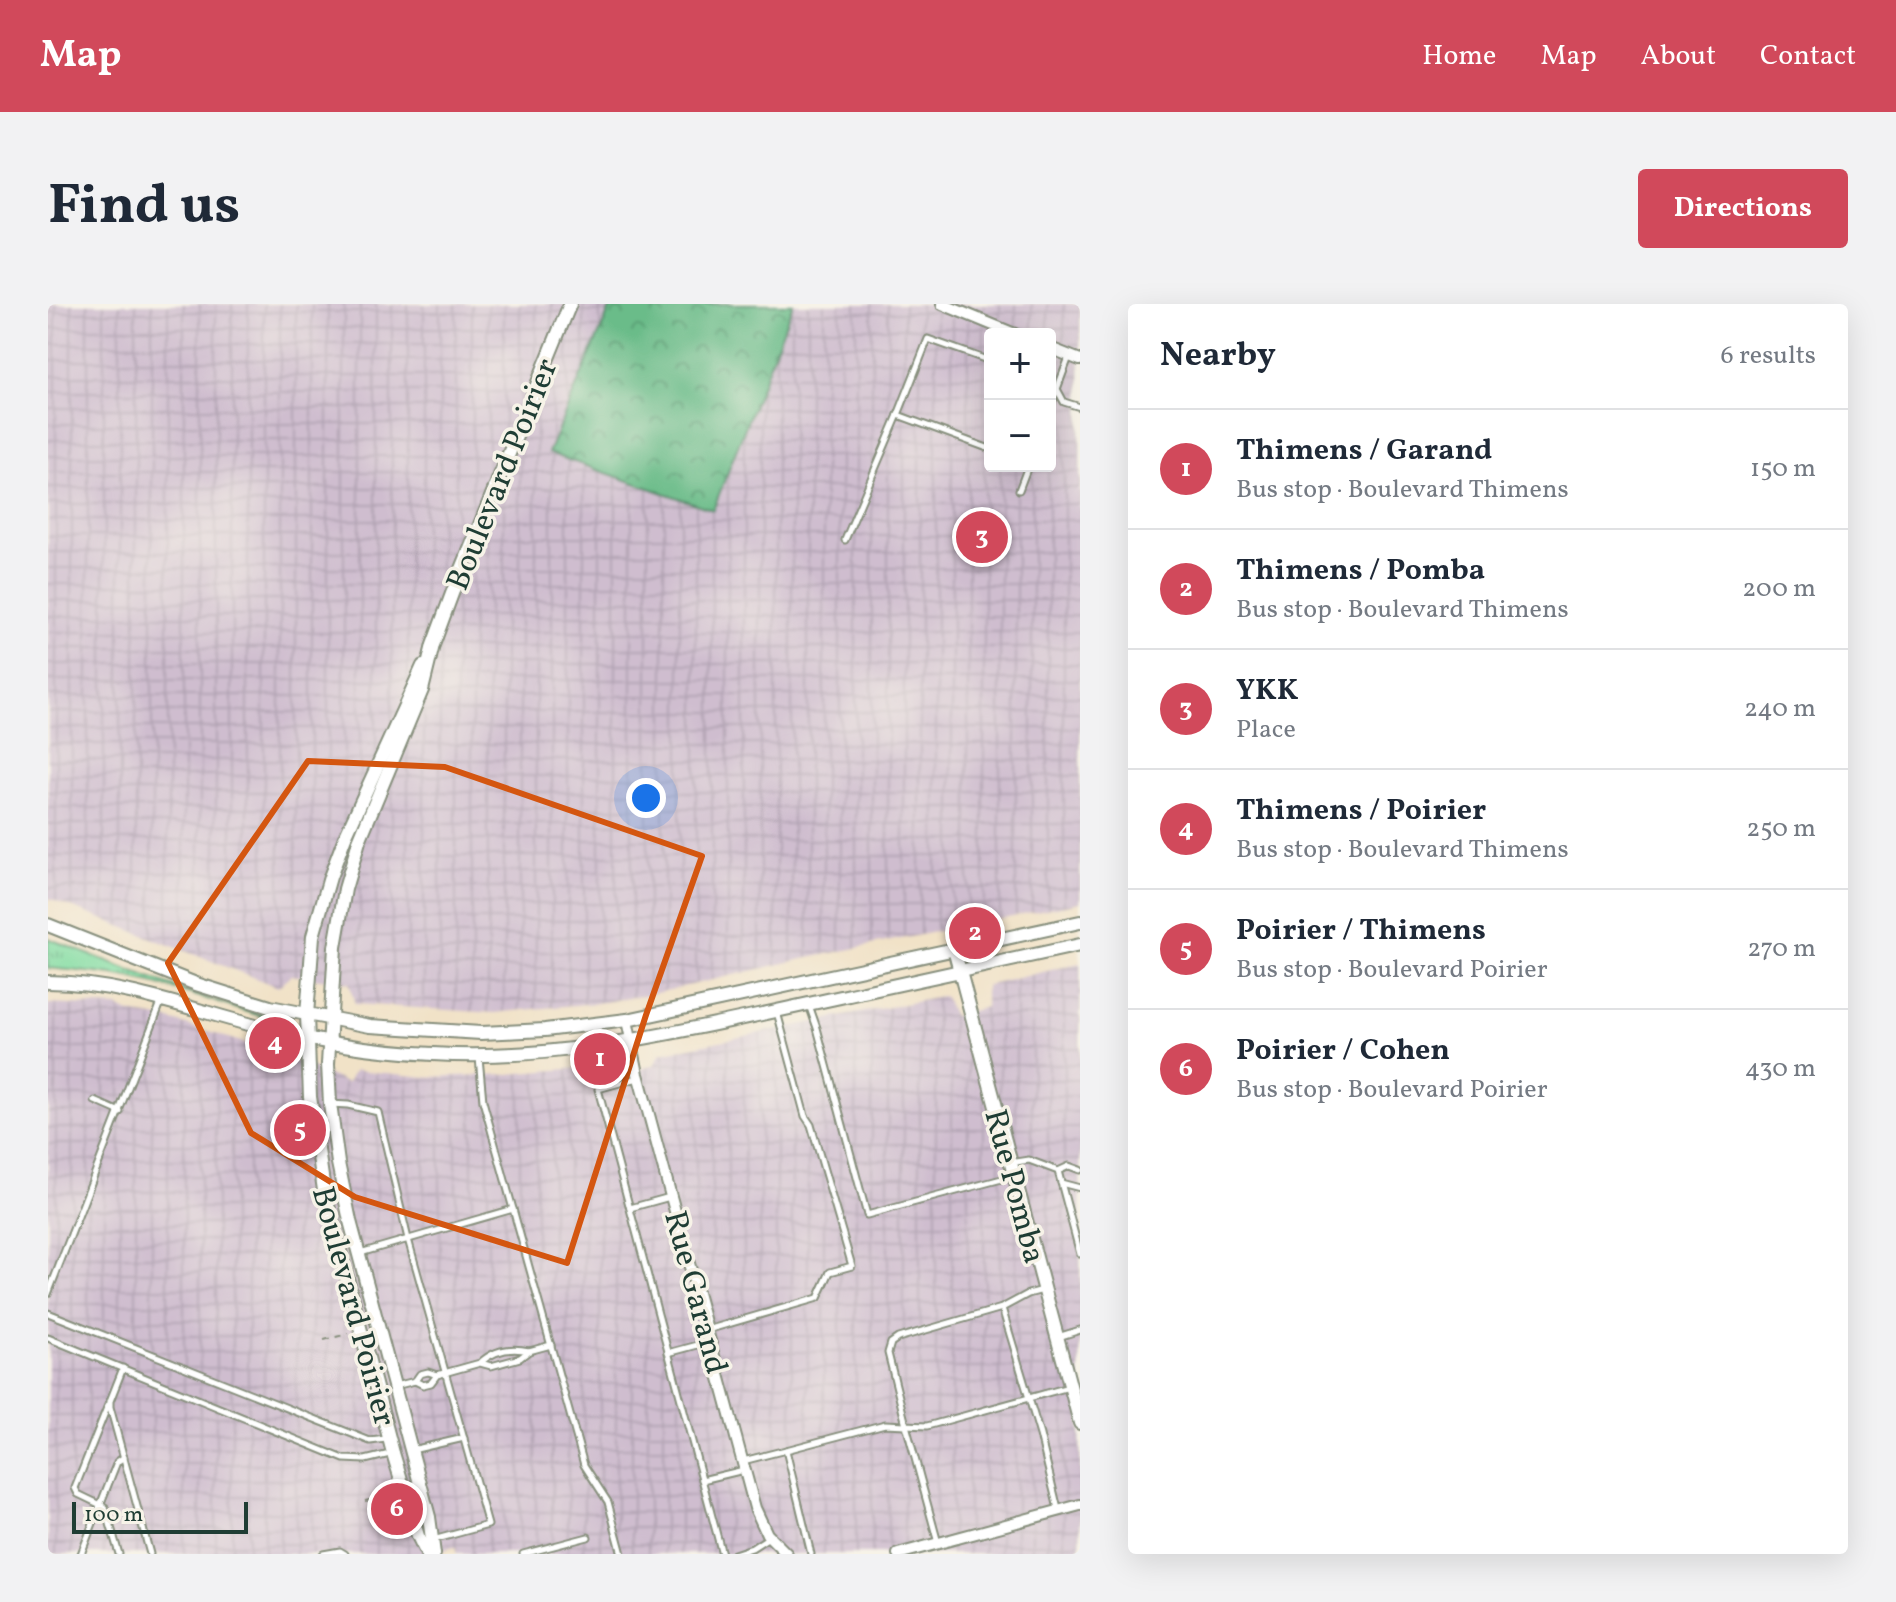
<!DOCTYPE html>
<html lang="en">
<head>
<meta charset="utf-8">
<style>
	body { margin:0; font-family:Vollkorn,serif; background:#f2f2f3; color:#1f2937 }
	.controls { position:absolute; right:24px; top:24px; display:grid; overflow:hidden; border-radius:8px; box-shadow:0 8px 32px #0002 }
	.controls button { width:72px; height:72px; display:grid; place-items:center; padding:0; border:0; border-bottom:2px solid #e0e1e3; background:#fff; color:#1f2937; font:40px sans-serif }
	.scale { position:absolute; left:24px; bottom:20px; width:176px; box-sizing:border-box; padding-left:8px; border:4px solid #1f3d34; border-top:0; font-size:22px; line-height:28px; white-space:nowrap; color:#1f3d34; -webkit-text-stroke:6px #f7f3e8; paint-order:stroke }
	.you { position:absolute; left:598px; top:494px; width:28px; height:28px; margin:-20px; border:6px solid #fff; border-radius:50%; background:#1a73e8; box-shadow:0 0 0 12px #1a73e833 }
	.badge { display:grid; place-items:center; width:52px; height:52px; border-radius:50%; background:#d1495b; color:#fff; font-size:26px; font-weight:700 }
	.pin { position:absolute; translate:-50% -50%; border:4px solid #fff; box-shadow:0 2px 8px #0006 }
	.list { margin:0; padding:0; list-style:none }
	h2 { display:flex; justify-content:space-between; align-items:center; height:104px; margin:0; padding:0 32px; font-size:34px }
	h2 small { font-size:26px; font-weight:400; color:#747a83 }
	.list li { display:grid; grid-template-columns:52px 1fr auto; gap:24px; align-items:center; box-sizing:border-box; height:120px; padding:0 32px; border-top:2px solid #e0e1e3 }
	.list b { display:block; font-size:30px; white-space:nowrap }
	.list p { margin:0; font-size:26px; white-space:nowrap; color:#747a83 }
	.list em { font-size:26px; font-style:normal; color:#747a83 }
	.map { position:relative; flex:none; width:1032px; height:1250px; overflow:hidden; border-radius:8px }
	header { display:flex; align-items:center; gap:48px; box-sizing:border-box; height:112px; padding:0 40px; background:#d1495b; color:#fff }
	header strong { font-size:38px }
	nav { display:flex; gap:44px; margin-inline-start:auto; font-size:28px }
	.intro { display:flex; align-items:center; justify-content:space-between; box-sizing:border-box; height:192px; padding:0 48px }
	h1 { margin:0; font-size:56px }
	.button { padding:20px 36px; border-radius:8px; background:#d1495b; color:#fff; font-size:28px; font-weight:700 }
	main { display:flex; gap:48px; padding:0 48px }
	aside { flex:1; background:#fff; border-radius:8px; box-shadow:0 8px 32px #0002 }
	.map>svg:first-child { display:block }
</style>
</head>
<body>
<header>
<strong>Map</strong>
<nav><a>Home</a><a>Map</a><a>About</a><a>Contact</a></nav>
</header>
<div class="intro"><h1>Find us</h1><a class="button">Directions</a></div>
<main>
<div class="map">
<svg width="1032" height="1250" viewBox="0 0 1032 1250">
	<defs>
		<pattern id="industrial-grid" width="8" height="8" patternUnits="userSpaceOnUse" patternTransform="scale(2)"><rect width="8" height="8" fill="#cfbdcf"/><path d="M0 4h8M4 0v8" fill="none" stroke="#b1a3b2"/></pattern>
		<pattern id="grass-tufts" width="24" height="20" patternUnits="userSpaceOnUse" patternTransform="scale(2)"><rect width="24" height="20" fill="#83dda3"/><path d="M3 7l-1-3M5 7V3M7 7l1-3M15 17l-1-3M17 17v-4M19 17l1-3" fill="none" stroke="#6bb486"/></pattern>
		<pattern id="forest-crowns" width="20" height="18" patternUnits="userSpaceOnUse" patternTransform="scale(2)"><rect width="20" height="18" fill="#6abc89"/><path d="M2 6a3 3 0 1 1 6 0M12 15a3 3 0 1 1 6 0" fill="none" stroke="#579a71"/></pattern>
	</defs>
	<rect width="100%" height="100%" fill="#f7f3e8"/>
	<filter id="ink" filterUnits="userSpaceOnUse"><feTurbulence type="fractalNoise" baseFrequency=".0125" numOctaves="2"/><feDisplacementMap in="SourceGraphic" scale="16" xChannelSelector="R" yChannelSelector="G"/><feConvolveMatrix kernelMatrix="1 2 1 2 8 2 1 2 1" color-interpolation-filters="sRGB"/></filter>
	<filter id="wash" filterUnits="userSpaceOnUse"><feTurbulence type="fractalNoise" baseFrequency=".006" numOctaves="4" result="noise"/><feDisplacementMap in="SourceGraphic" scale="32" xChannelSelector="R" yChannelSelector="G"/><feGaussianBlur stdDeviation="1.8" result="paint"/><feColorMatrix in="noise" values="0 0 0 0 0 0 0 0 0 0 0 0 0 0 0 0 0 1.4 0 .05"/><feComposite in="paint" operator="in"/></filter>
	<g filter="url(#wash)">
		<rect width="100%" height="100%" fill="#f1e2c7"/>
		<!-- industrial -->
		<g fill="url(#industrial-grid)" fill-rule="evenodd">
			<path d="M 0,0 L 1032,0 L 1032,598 L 741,658 L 613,688 L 557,698 L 447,709 L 307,700 L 301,679 L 243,671 L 230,683 L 0,594 ZM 942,30 L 1002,30 L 1002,162 L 942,162 Z"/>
			<polygon points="1032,659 1032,1250 409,1250 407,1243 381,1250 0,1250 0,700 70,703 81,709 119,715 232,750 299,779 307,766 378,773 461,770 565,761 570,772 606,761 613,749 896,692 905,712 937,703 937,682"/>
		</g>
		<!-- grass -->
		<path fill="url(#grass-tufts)" stroke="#518d6c" stroke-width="2" d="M 0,634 C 78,666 156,696 237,717 L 238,719 C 191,707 146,689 99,678 C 67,670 33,667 0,664 Z"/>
		<!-- forest -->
		<polygon fill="url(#forest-crowns)" stroke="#447c5e" stroke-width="2" points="564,0 745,0 665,206 500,149"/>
	</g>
	<g filter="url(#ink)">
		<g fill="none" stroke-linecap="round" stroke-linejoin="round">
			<!-- service casing -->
			<g stroke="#88907e" stroke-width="9">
				<g id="service">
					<polyline points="942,57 880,35 850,111 942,145"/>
					<polyline points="1002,82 1009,85 1016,98 1032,103"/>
					<polyline points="1002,104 1021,53"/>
					<polyline points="971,186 980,162"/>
					<polyline points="797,236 850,111"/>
					<polyline points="761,701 769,724 819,911 965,872"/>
					<polyline points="431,753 435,797 536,1161 560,1198 574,1250"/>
					<polyline points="590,774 550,785 674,1250"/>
					<polyline points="47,797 72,808"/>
					<polyline points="282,800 300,801 330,808 360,935 440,1221 385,1236"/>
					<polyline points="962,859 981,856 1010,867 1032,950"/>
					<polyline points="1010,867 1021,862 1032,866"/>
					<polyline points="1013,879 1032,884"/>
					<polyline points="582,904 622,893"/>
					<polyline points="312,949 465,905"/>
					<polyline points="995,986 980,990 954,1004 992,1131 1010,1205"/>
					<polyline points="0,990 114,696"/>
					<polyline points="954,1004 850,1034 843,1039 840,1049 858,1121 879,1122 1021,1083"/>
					<polyline points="0,1009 322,1137 338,1135"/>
					<polyline points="659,1026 770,994 782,968 804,962 763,821 757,812 729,708"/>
					<polyline points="1010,1033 1032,1026"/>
					<polyline points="0,1034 296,1155 317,1156 342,1150"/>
					<polyline points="481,1047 503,1041"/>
					<polyline points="620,1049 661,1038"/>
					<polyline points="75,1064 62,1097 62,1103 102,1250"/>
					<path d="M 389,1071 L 383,1079 L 375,1081 L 367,1077 L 372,1070 L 380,1068 L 389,1071 L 432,1059 L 443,1062 L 472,1054 L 481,1047 C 463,1043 446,1046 432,1059"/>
					<polyline points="347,1082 367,1077"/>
					<polyline points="60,1101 27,1184 30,1190 57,1203 71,1250"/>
					<polyline points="364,1146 416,1134"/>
					<polyline points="738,1146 837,1120 858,1121 890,1239"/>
					<polyline points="695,1157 738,1146 763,1250"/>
					<polyline points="654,1176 696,1166"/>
					<polyline points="33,1250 69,1158 76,1153"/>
					<polyline points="275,1250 292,1247 297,1250"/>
					<polyline points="475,1250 540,1233"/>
					<polyline points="686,1250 704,1244 721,1233"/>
				</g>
			</g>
			<!-- minor casing -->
			<g stroke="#88907e" stroke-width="14">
				<g id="minor">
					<polyline points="894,0 967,30"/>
					<polyline points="1002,44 1032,56"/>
					<polyline points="579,716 590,770 707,1204 719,1230 739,1250"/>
					<polyline points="850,1250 1032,1201"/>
				</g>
			</g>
			<!-- tertiary casing -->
			<g stroke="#88907e" stroke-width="16">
				<g id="tertiary">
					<polyline points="375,362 297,533 282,573 265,632 259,711 262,793 276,886 345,1149 370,1232 379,1250"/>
					<polyline points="0,621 148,680 222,703 322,722 433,729 497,726 579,716 1032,618"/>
					<polyline points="906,645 1032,1119"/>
					<path d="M 0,678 C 71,679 133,702 200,720 C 260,737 322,747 385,750 C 499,757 608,733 719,709 C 823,687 928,663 1032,641"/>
					<polyline points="386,1250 381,1213 302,917 290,859 282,800 280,760 287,643 297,585 311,537 374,386 385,341 405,287 522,0"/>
				</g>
			</g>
			<!-- path -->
			<g stroke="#88907e" stroke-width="2" stroke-dasharray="6 6" stroke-linecap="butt">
				<polyline points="276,1036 300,1030"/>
				<polyline points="317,1197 344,1191"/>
			</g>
			<!-- service -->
			<use href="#service" stroke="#fff" stroke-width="5"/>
			<!-- minor -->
			<use href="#minor" stroke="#fff" stroke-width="10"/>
			<!-- tertiary -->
			<use href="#tertiary" stroke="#fff" stroke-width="12"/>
		</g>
	</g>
	<!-- marked area -->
	<path fill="none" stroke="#d45610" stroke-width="6" stroke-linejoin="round" d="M 260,457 L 397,463 L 654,552 L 598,711 L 519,959 L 307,893 L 203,829 L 120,659 Z"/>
	<g text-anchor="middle" stroke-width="7" stroke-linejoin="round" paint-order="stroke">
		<!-- street labels -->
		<g font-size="32" fill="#1f3d34" stroke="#f7f3e8">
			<text transform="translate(453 170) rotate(-68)" y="11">Boulevard Poirier</text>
			<text transform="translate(968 882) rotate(75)" y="11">Rue Pomba</text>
			<text transform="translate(649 988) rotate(75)" y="11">Rue Garand</text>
			<text transform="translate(307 1002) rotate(75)" y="11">Boulevard Poirier</text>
		</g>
	</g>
</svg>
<div class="controls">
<button>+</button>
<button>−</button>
</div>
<div class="scale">100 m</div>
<div class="you"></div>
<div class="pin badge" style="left:552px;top:755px">1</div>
<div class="pin badge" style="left:927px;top:629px">2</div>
<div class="pin badge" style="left:934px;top:233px">3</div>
<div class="pin badge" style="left:227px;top:739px">4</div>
<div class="pin badge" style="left:252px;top:826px">5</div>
<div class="pin badge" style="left:349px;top:1205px">6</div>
</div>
<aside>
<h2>Nearby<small>6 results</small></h2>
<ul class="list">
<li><span class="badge">1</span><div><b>Thimens / Garand</b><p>Bus stop · Boulevard Thimens</p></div><em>150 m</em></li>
<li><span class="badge">2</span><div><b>Thimens / Pomba</b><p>Bus stop · Boulevard Thimens</p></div><em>200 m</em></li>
<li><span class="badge">3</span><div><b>YKK</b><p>Place</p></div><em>240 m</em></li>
<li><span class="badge">4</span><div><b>Thimens / Poirier</b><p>Bus stop · Boulevard Thimens</p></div><em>250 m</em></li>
<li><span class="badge">5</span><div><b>Poirier / Thimens</b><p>Bus stop · Boulevard Poirier</p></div><em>270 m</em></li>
<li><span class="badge">6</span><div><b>Poirier / Cohen</b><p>Bus stop · Boulevard Poirier</p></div><em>430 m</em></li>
</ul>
</aside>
</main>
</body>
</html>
